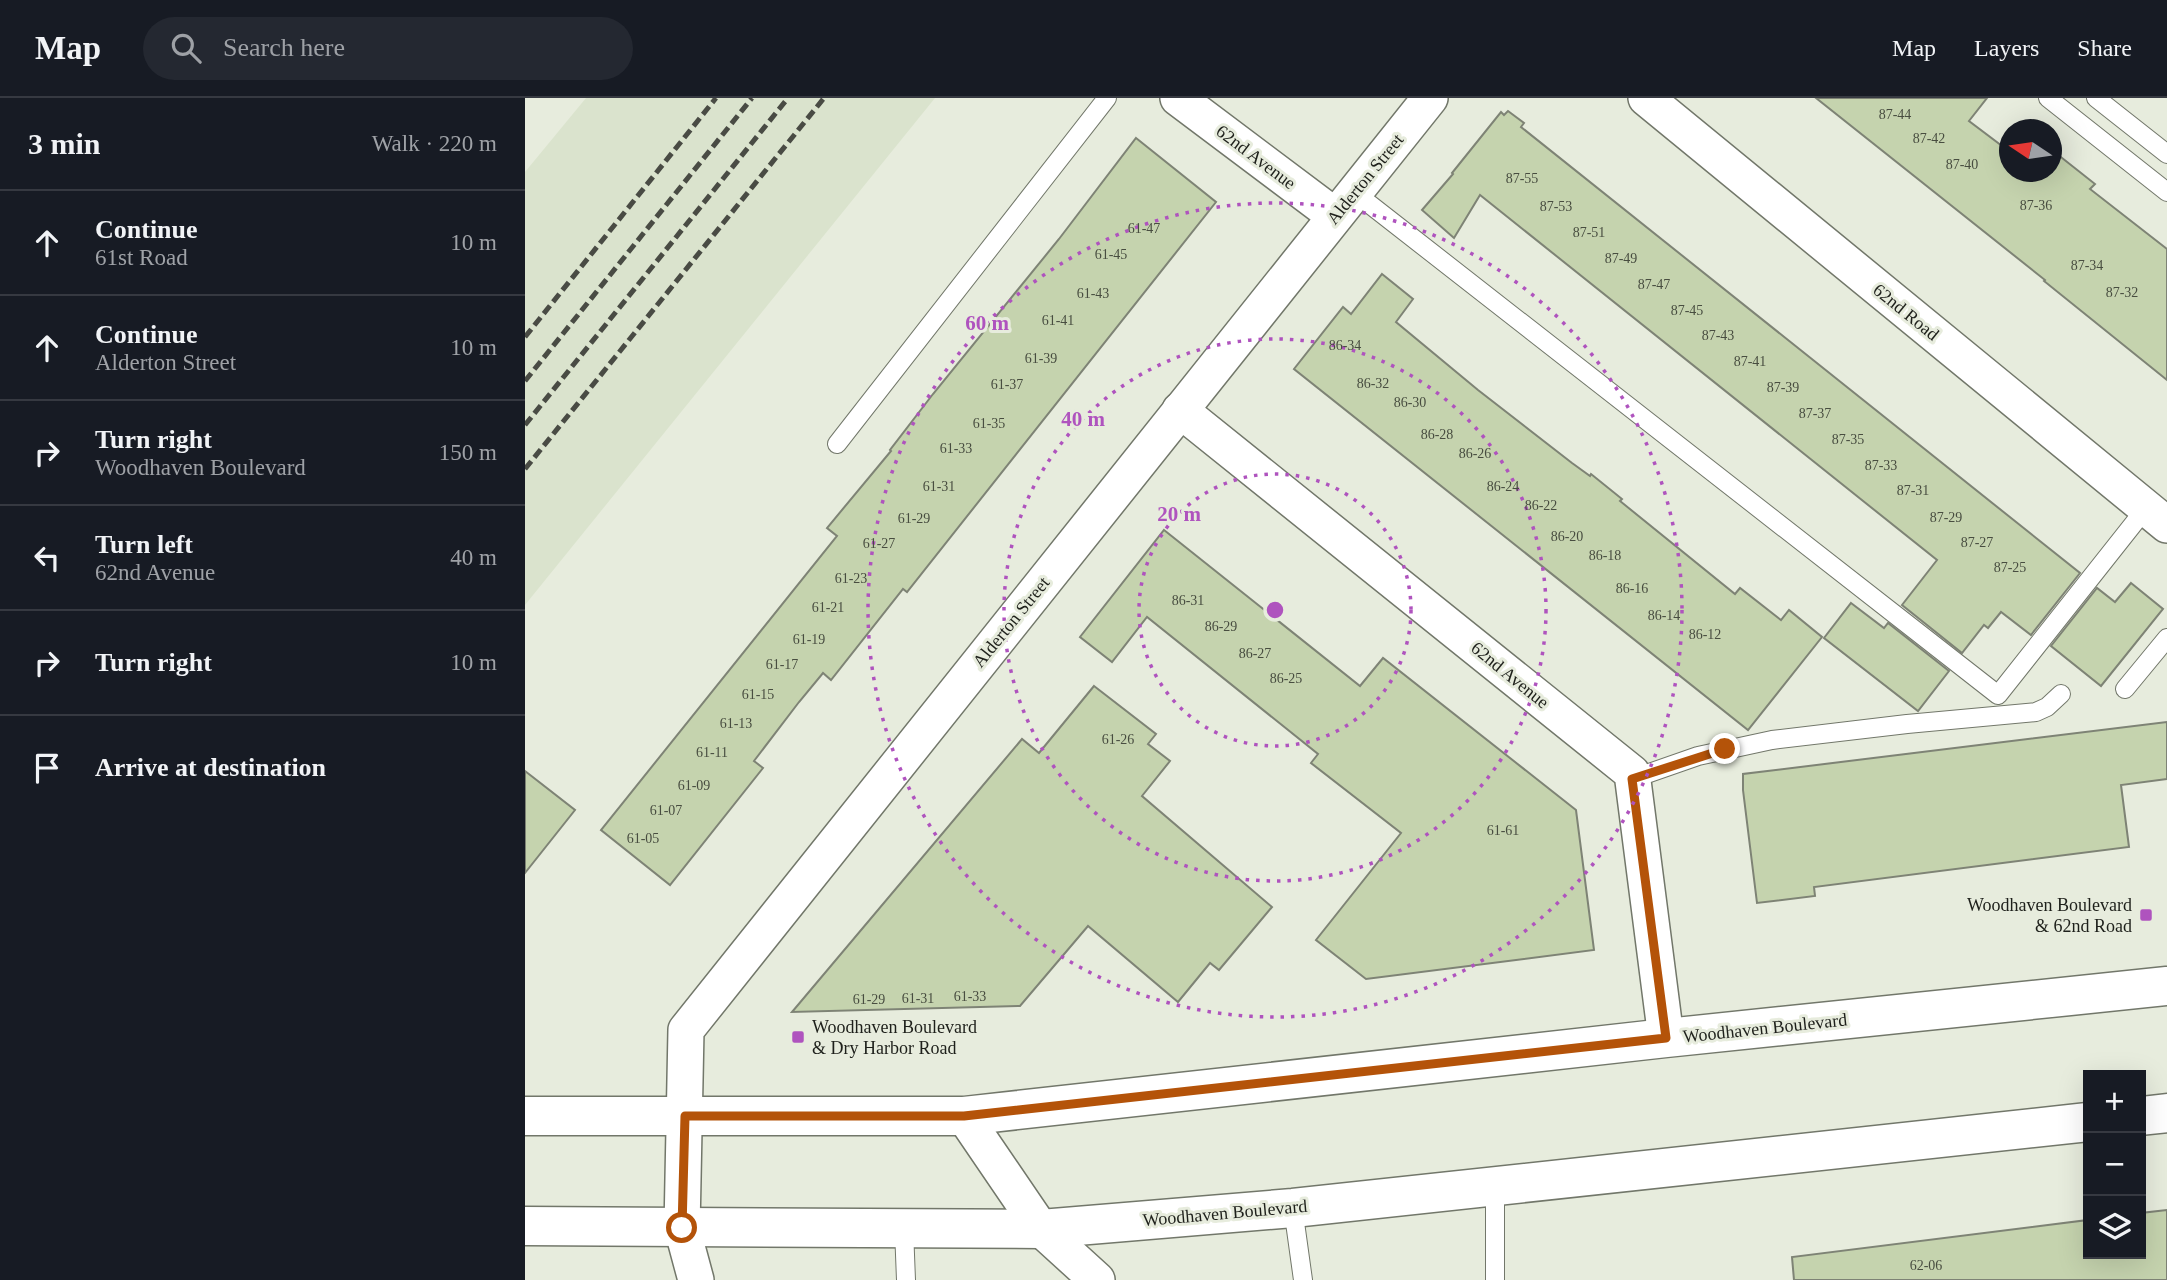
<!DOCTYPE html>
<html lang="en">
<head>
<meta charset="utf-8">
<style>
	body { margin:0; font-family:Georgia,serif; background:#242831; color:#f1f3f6 }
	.controls { position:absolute; right:21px; bottom:21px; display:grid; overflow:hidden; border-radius:0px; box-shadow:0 7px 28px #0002 }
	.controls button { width:63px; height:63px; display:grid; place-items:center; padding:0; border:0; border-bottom:2px solid #363941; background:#171b24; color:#f1f3f6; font:35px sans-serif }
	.compass { position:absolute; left:1474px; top:21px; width:63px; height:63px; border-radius:50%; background:#171b24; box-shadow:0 7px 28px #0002; rotate:283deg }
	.stop { position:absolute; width:21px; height:21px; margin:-16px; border:5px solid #b45309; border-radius:50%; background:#fff }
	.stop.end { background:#b45309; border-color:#fff; box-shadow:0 2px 7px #0008 }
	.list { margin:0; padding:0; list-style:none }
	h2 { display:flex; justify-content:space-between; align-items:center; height:91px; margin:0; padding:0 28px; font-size:30px }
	h2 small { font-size:23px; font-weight:400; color:#9ea1a6 }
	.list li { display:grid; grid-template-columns:46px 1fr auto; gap:21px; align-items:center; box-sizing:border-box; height:105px; padding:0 28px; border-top:2px solid #363941 }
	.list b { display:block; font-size:26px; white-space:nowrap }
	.list p { margin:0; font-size:23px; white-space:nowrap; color:#9ea1a6 }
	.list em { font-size:23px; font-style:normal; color:#9ea1a6 }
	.icon { flex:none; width:38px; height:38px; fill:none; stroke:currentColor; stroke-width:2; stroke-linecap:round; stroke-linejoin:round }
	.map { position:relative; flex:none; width:1642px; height:1182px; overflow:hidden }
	header { display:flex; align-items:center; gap:42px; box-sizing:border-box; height:98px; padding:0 35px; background:#171b24; border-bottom:2px solid #363941 }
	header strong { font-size:33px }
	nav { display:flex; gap:38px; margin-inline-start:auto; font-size:24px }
	.search { width:490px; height:63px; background:#242831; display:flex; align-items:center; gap:18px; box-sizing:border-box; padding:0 24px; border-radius:38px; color:#9ea1a6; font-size:26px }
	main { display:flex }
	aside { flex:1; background:#171b24 }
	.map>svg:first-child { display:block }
</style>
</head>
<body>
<header>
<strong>Map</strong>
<div class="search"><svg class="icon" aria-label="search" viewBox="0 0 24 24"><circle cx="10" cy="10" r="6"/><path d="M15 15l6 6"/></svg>Search here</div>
<nav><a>Map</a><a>Layers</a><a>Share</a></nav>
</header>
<main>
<aside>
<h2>3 min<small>Walk · 220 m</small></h2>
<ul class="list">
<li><svg class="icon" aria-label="ahead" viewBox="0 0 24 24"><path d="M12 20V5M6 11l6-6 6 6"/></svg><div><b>Continue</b><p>61st Road</p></div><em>10 m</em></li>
<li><svg class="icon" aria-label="ahead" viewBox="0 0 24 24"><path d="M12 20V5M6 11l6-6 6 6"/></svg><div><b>Continue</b><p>Alderton Street</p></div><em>10 m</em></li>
<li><svg class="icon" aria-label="right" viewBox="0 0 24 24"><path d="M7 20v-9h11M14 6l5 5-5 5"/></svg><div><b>Turn right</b><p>Woodhaven Boulevard</p></div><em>150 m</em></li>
<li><svg class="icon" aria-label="left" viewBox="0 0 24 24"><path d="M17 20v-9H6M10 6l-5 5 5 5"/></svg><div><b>Turn left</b><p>62nd Avenue</p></div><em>40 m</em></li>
<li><svg class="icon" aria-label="right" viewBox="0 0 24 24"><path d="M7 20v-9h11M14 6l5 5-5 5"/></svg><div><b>Turn right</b></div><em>10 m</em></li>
<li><svg class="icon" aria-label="arrive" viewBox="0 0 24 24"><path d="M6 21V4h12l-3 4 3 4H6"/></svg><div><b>Arrive at destination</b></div></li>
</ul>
</aside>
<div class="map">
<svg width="1642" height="1182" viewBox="0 0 1642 1182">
	<rect width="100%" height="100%" fill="#e7ecdd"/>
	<!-- built -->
	<polygon fill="#dae3cd" points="61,0 410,0 0,507 0,74"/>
	<!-- building -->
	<g fill="#c5d3ae" stroke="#7e8375" stroke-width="2">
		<polygon points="1291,0 1462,0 1444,23 1485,54 1485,74 1527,74 1527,52 1570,86 1565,91 1642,151 1642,282 1519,183 1520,182"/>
		<polygon points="983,13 999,25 996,29 1555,475 1506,537 1476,514 1463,530 1459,527 1437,555 1377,507 1412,462 955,97 929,140 897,112 928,76 927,75 976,14 979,17"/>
		<polygon points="611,40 691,104 382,494 378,491 306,582 298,575 274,604 229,663 238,670 145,787 76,732 312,438 302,430 366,353 365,352 408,296 534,141"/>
		<polygon points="857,176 888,201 871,224 953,292 1047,365 1065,378 1066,376 1097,401 1095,403 1210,496 1215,490 1256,522 1264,512 1297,539 1223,632 769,271 818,209 826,216"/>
		<polygon points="639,432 835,588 858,560 1051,712 1069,852 841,881 791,842 876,735 786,665 793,656 622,519 587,564 555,539"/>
		<polygon points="1606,485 1638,511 1576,588 1526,548 1572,490 1590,504"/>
		<polygon points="1326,505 1359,530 1363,525 1424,573 1393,613 1299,540"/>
		<polygon points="569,588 631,636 623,646 645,663 617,698 747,809 694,872 685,865 653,904 563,828 495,908 267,914 497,641 514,655"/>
		<polygon points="1642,624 1642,681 1596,687 1604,749 1289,789 1290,798 1232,805 1218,692 1218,676"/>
		<polygon points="0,673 50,712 0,775"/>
		<polygon points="1642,1112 1642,1182 1269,1182 1267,1159 1563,1122 1563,1156 1616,1156 1616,1115"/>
	</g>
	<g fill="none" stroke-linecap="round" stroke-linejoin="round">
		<!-- service casing -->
		<g stroke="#72776a" stroke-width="20">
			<g id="service">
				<polyline points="1523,0 1642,94"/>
				<polyline points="1571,0 1642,56"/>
				<polyline points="829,94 1473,597 1621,410"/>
				<polyline points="312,346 582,0"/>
				<polyline points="1600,591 1642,540"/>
				<polyline points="1107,681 1173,658 1247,642 1382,626 1511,614 1522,609 1536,596"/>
				<polyline points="970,1087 970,1182"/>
				<polyline points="768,1110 778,1182"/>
				<polyline points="379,1131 381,1182"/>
			</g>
		</g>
		<!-- minor casing -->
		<g stroke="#72776a" stroke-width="38">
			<g id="minor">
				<polyline points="653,0 810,118"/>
				<polyline points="1121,0 1642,427"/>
				<polyline points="655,312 1107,675 1141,940"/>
				<polyline points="439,1018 516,1131 572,1182"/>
				<polyline points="171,1182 157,1130 161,932 905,0"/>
			</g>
		</g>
		<!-- primary casing -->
		<g stroke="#72776a" stroke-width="41">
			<g id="primary">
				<polyline points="0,1018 439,1018 1141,940 1642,888"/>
				<polyline points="1616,1018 1642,1015"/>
				<polyline points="0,1128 516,1131 768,1110 1563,1024"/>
			</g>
		</g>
		<!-- service -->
		<use href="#service" stroke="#fff" stroke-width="18"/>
		<!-- minor -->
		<use href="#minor" stroke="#fff" stroke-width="35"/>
		<!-- primary -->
		<use href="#primary" stroke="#fff" stroke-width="38"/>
		<!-- rail -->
		<g stroke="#494b44" stroke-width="5" stroke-dasharray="10 5" stroke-linecap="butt">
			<polyline points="0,239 191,0"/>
			<polyline points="0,283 227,0"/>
			<polyline points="0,327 263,0"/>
			<polyline points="0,371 299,0"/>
		</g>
	</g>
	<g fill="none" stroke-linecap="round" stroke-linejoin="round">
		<!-- route -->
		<polyline stroke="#b45309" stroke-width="9" points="157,1130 160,1018 439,1018 1141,940 1107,681 1200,651"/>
	</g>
	<!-- distance rings -->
	<g fill="none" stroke="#af53be" stroke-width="3.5" stroke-dasharray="3.5 7">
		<circle cx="750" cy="512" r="136"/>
		<circle cx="750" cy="512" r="271"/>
		<circle cx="750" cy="512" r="407"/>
	</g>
	<!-- markers -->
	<g fill="#af53be" stroke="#e7ecdd" stroke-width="2.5">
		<rect x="1614" y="810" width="14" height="14" rx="3.5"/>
		<rect x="266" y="932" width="14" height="14" rx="3.5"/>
	</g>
	<g text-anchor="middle" stroke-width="6" stroke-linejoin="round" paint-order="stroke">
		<!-- number labels -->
		<g font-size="14" fill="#484d40">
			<text x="1370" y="21">87-44</text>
			<text x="1404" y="45">87-42</text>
			<text x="1437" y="71">87-40</text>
			<text x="997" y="85">87-55</text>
			<text x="1511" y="112">87-36</text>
			<text x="1031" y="113">87-53</text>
			<text x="619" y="135">61-47</text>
			<text x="1064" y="139">87-51</text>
			<text x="586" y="161">61-45</text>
			<text x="1096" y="165">87-49</text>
			<text x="1562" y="172">87-34</text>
			<text x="1129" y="191">87-47</text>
			<text x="1597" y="199">87-32</text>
			<text x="568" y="200">61-43</text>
			<text x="1162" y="217">87-45</text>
			<text x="533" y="227">61-41</text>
			<text x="1193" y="242">87-43</text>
			<text x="820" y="252">86-34</text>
			<text x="516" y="265">61-39</text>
			<text x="1225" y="268">87-41</text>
			<text x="848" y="290">86-32</text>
			<text x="482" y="291">61-37</text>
			<text x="1258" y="294">87-39</text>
			<text x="885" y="309">86-30</text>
			<text x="1290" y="320">87-37</text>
			<text x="464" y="330">61-35</text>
			<text x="912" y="341">86-28</text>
			<text x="1323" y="346">87-35</text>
			<text x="431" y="355">61-33</text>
			<text x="950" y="360">86-26</text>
			<text x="1356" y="372">87-33</text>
			<text x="414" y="393">61-31</text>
			<text x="978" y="393">86-24</text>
			<text x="1388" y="397">87-31</text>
			<text x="1016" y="412">86-22</text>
			<text x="1421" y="424">87-29</text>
			<text x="389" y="425">61-29</text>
			<text x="1042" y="443">86-20</text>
			<text x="1452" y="449">87-27</text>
			<text x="354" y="450">61-27</text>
			<text x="1080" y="462">86-18</text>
			<text x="1485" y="474">87-25</text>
			<text x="326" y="485">61-23</text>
			<text x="1107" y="495">86-16</text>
			<text x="663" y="507">86-31</text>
			<text x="303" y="514">61-21</text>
			<text x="1139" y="522">86-14</text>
			<text x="696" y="533">86-29</text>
			<text x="1180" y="541">86-12</text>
			<text x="284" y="546">61-19</text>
			<text x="730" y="560">86-27</text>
			<text x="257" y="571">61-17</text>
			<text x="761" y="585">86-25</text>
			<text x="233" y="601">61-15</text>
			<text x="211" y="630">61-13</text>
			<text x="593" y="646">61-26</text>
			<text x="187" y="659">61-11</text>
			<text x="169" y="692">61-09</text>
			<text x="141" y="717">61-07</text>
			<text x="978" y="737">61-61</text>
			<text x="118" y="745">61-05</text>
			<text x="445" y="903">61-33</text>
			<text x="393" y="905">61-31</text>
			<text x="344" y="906">61-29</text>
			<text x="1401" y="1172">62-06</text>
		</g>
		<!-- street labels -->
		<g font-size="18" fill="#1e201b" stroke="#e7ecdd">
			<text transform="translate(731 59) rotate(37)" y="6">62nd Avenue</text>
			<text transform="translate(840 81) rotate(-51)" y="6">Alderton Street</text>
			<text transform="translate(1381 214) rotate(39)" y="6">62nd Road</text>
			<text transform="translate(486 524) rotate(-51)" y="6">Alderton Street</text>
			<text transform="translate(985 577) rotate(39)" y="6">62nd Avenue</text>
			<text transform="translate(1240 930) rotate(-6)" y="6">Woodhaven Boulevard</text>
			<text transform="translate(700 1115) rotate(-5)" y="6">Woodhaven Boulevard</text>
		</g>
		<!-- poi labels -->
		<g font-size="18" fill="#1e201b" stroke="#e7ecdd" text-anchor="end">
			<text x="1607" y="813">Woodhaven Boulevard<tspan x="1607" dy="21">&amp; 62nd Road</tspan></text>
			<text x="287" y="935" text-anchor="start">Woodhaven Boulevard<tspan x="287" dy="21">&amp; Dry Harbor Road</tspan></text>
		</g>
	</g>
	<circle cx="750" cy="512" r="10" fill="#af53be" stroke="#e7ecdd" stroke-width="3.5"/>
	<g font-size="21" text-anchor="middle" font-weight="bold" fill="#af53be" stroke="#e7ecdd" stroke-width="6" stroke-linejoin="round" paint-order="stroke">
		<text x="462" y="232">60 m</text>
		<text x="558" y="328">40 m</text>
		<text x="654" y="423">20 m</text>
	</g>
</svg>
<div class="controls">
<button>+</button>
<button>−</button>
<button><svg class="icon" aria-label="layers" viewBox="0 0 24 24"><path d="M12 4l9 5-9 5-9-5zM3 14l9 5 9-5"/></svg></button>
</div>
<svg class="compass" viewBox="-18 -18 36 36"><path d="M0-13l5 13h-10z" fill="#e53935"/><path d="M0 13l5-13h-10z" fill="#9ea1a6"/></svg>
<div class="stop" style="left:157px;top:1130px"></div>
<div class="stop end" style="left:1200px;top:651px"></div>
</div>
</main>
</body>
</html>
